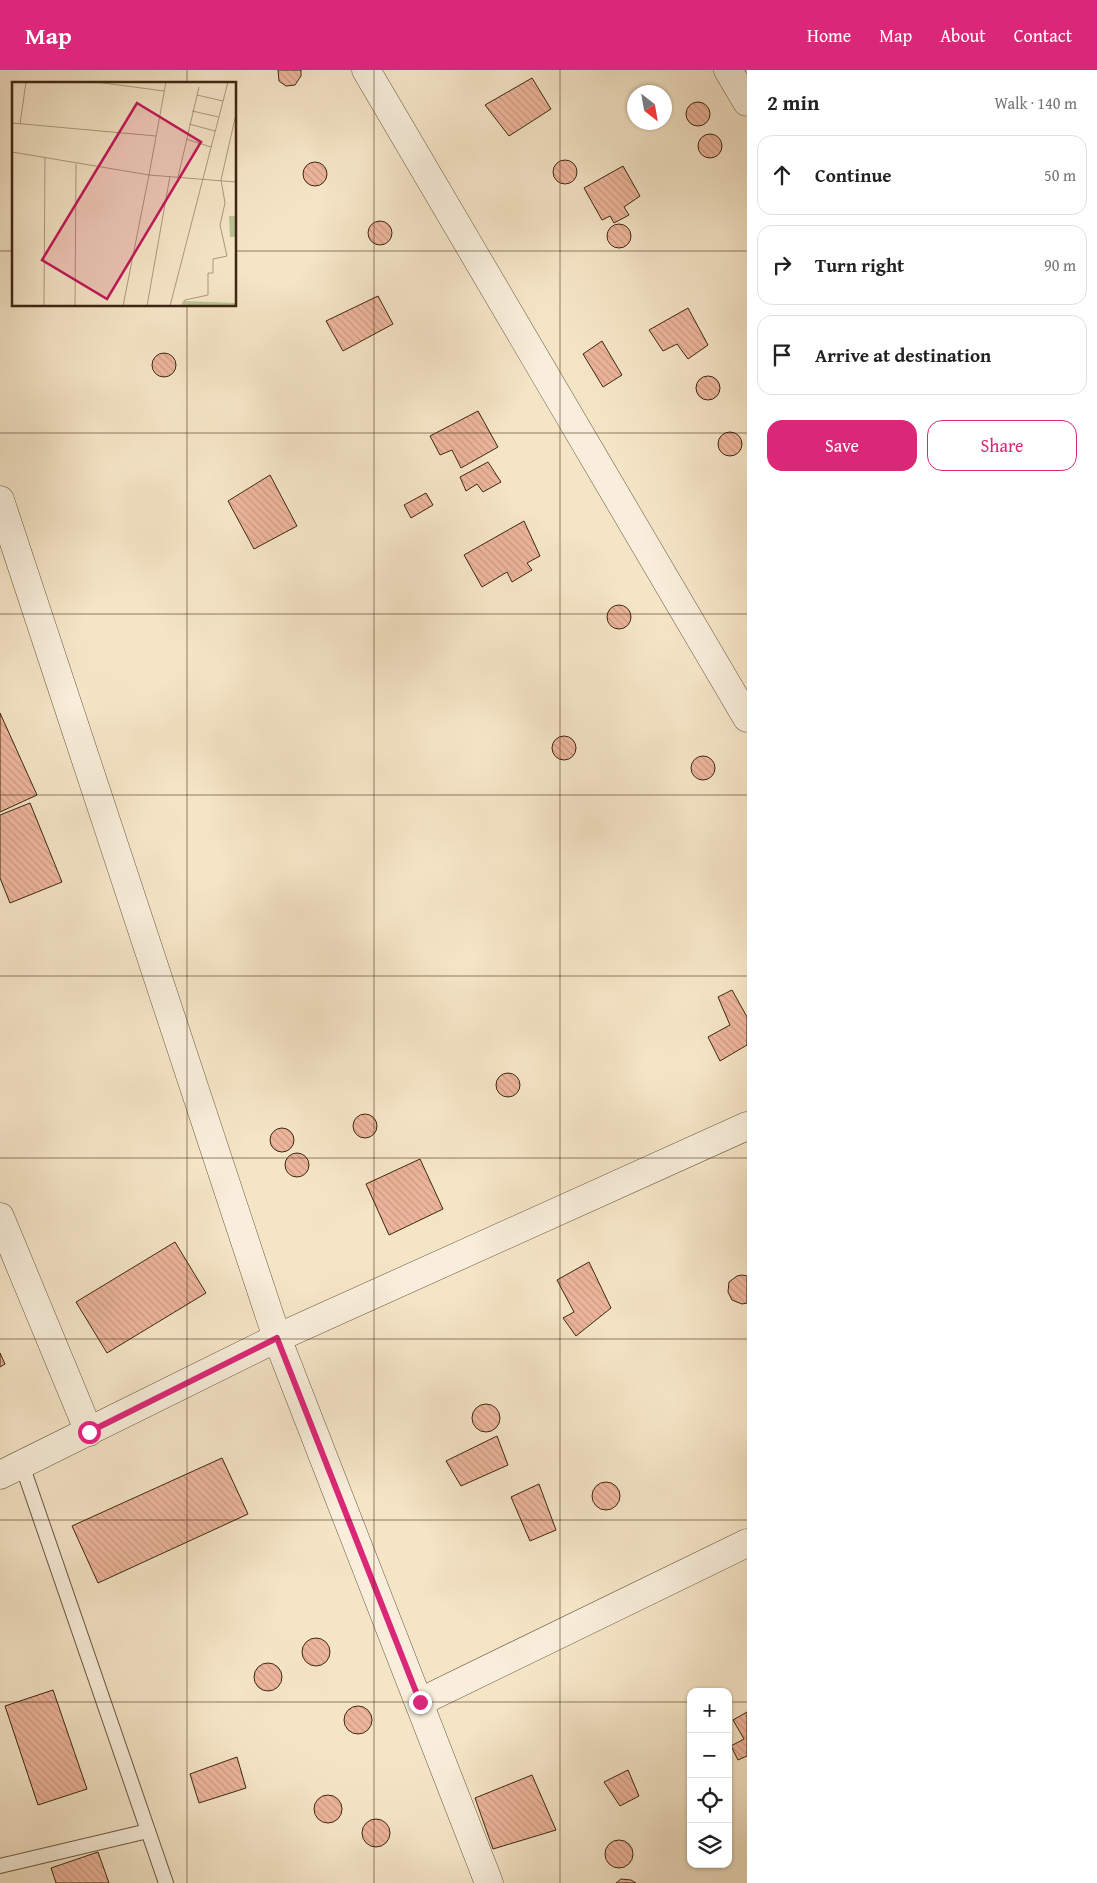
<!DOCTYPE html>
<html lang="en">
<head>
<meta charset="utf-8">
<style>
	body { margin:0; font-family:"Gentium Book Plus",serif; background:#f2f2f2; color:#222 }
	.controls { position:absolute; right:15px; bottom:15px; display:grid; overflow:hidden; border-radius:10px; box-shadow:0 1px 4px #0004 }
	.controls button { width:45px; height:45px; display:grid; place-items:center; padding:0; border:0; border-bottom:1px solid #e0e0e0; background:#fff; color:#222; font:25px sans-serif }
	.compass { position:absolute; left:627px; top:15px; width:45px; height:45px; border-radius:50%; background:#fff; box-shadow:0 1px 4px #0004; rotate:149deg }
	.stop { position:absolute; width:15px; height:15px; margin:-11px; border:4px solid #db2777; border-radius:50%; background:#fff }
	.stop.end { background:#db2777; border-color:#fff; box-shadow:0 1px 5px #0008 }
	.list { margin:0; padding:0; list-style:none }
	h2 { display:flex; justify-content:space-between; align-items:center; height:65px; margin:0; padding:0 20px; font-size:21px }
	h2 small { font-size:16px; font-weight:400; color:#767676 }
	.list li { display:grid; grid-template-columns:32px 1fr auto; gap:15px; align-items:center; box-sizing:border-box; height:80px; margin:0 10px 10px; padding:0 10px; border:1px solid #e0e0e0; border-radius:15px }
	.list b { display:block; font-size:19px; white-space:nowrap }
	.list em { font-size:16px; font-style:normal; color:#767676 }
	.actions { display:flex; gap:10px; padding:15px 20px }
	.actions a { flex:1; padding:11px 0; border:1px solid #db2777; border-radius:15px; text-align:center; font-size:18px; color:#db2777 }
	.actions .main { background:#db2777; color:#fff }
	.icon { flex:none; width:28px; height:28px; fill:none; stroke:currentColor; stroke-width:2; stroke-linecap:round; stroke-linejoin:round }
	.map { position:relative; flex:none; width:747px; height:1813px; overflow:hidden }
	header { display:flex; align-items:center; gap:30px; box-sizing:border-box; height:70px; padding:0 25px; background:#db2777; color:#fff }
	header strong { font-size:24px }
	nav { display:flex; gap:28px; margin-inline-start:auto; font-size:18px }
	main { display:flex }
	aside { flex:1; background:#fff }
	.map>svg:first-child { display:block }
</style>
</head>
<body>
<header>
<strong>Map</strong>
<nav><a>Home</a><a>Map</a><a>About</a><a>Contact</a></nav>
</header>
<main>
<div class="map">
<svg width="747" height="1813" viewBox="0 0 747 1813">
	<defs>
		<pattern id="building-back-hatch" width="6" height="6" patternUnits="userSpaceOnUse" patternTransform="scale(1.25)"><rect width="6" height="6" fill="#edb69c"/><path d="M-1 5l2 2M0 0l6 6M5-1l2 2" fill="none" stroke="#cc9c85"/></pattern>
	</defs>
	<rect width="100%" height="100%" fill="#f5e5c7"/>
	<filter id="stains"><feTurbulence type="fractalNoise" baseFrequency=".004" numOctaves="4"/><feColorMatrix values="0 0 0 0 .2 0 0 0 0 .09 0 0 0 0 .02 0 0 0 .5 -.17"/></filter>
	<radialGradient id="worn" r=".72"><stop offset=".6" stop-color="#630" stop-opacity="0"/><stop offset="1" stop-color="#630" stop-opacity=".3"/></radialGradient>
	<!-- building -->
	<g fill="url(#building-back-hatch)" stroke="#3d2711">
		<polygon points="278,0 301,0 301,6 295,15 286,16 279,11"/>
		<polygon points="532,8 551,39 509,66 485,35"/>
		<circle cx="698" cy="44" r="12"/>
		<circle cx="710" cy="76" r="12"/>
		<circle cx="565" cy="102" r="12"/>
		<circle cx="315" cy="104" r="12"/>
		<polygon points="623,96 640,126 624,137 629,145 614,153 610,146 602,150 584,118"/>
		<circle cx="380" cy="163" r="12"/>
		<circle cx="619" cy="166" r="12"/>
		<polygon points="378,226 393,254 343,281 326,251"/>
		<polygon points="688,238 708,275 688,289 677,274 663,281 649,260"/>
		<polygon points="602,271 622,305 603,317 583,284"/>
		<circle cx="164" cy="295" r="12"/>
		<circle cx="708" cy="318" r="12"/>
		<polygon points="478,341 498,377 461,398 452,380 440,385 430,366"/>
		<circle cx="730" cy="374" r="12"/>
		<polygon points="488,392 501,412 483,422 477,414 466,421 460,407"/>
		<polygon points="270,405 297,456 254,479 228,431"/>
		<polygon points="426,423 433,435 411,448 404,435"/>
		<polygon points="524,451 540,486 527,493 532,500 512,512 507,502 482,517 464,485"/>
		<circle cx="619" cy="547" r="12"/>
		<polygon points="0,643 37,725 0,742"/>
		<circle cx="564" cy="678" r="12"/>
		<circle cx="703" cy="698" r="12"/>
		<polygon points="30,733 62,812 10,833 0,808 0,745"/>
		<polygon points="732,920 747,947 747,975 720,991 708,967 730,955 718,927"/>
		<circle cx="508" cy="1015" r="12"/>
		<circle cx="365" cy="1056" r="12"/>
		<circle cx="282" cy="1070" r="12"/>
		<circle cx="297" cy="1095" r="12"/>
		<polygon points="420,1089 443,1139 389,1165 366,1114"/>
		<polygon points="175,1172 206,1223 107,1283 76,1232"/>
		<polygon points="589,1192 611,1238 576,1266 563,1248 574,1242 557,1210"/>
		<polygon points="742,1205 747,1206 747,1233 742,1234 732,1230 728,1222 729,1212 737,1206"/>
		<polygon points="0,1283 5,1294 0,1297"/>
		<circle cx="486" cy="1348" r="14"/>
		<polygon points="497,1366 508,1395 461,1416 446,1391"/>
		<polygon points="222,1388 248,1444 98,1513 72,1456"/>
		<circle cx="606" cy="1426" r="14"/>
		<polygon points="539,1414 556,1460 530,1471 511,1427"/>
		<circle cx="316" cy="1582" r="14"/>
		<circle cx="268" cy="1607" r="14"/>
		<polygon points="53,1620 87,1719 38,1735 5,1636"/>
		<circle cx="358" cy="1650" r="14"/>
		<polygon points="747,1642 747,1686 738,1690 731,1676 744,1669 733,1650"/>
		<polygon points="237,1687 246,1718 199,1733 190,1704"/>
		<polygon points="628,1700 639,1726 620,1736 604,1712"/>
		<polygon points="532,1705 556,1760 493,1779 475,1728"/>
		<circle cx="328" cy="1739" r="14"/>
		<circle cx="376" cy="1763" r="14"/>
		<circle cx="619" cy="1784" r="14"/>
		<polygon points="98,1782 109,1813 56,1813 51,1798"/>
		<polygon points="621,1809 631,1810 636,1813 616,1813"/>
	</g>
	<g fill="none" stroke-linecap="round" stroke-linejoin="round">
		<!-- lane casing -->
		<g stroke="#6b563e" stroke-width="16">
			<g id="lane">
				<polyline points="22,1395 166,1813"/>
				<polyline points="0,1796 148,1761"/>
			</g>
		</g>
		<!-- street casing -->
		<g stroke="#6b563e" stroke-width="29">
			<g id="street">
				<polyline points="366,0 747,648"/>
				<polyline points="728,0 747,32"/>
				<polyline points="0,430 277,1268 747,1056"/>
				<polyline points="0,1147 89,1362"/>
				<polyline points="0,1405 277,1268 489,1813"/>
				<polyline points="420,1632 747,1473"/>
			</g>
		</g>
		<!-- lane -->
		<use href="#lane" stroke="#f8eedb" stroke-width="14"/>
		<!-- street -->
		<use href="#street" stroke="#f8eedb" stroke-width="28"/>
	</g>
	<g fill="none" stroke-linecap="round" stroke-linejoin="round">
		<!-- route -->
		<polyline stroke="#db2777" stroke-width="6" points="89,1362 277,1268 420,1632"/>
	</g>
	<!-- grid -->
	<path fill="none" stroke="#3d2711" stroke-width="1" stroke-opacity="0.55" d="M 187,0 L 187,14M 374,0 L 374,1813M 560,0 L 560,1813M 0,181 L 14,181M 235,181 L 747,181M 187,235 L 187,1813M 0,363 L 747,363M 0,544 L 747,544M 0,725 L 747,725M 0,906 L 747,906M 0,1088 L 747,1088M 0,1269 L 747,1269M 0,1450 L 747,1450M 0,1632 L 691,1632M 728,1632 L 747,1632"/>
	<!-- overview -->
	<g transform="translate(12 12)">
		<rect width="224" height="224" fill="#f5e5c7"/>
		<path d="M 217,134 L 224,134 L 224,155 L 218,155 Z" fill="#bac597"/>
		<path d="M 172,219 L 224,221 L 224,224 L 171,224 Z" fill="#bac597"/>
		<path fill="none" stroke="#ab997e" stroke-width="1" d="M 84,0 L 152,9M 154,0 L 137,93 L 224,100M 185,13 L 211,19M 180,29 L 207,35M 0,41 L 144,54M 8,42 L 14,0M 177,42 L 203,49M 174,57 L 199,65M 0,70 L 137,93 L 111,224M 166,95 L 187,5M 32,224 L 33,75M 63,224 L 64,82M 135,224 L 158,94M 158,224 L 216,0M 169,224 L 173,218 L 196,213 L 196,191 L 201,191 L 201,177 L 215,174 L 208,143 L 213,121 L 209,98 L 224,32"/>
		<path fill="#c2185b" fill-opacity="0.15" stroke="#c2185b" stroke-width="2.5" d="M 125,21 L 189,60 L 95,217 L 30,178 Z"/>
		<rect width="224" height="224" fill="none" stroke="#3d2711" stroke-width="2.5"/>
	</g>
	<rect width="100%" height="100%" filter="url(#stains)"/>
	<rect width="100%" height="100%" fill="url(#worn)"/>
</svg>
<div class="controls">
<button>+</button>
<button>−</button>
<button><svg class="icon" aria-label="locate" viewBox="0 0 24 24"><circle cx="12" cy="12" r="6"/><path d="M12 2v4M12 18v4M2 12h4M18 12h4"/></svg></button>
<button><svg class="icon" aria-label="layers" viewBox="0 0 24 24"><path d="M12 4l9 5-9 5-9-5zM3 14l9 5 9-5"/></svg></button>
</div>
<svg class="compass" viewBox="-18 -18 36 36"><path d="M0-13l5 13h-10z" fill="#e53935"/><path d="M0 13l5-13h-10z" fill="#767676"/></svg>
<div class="stop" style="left:89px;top:1362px"></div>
<div class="stop end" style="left:420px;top:1632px"></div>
</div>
<aside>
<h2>2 min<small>Walk · 140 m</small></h2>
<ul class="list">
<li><svg class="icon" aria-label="ahead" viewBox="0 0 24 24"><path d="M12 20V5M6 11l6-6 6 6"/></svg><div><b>Continue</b></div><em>50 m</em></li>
<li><svg class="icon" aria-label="right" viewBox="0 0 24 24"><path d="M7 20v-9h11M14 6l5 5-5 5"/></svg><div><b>Turn right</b></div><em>90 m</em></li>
<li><svg class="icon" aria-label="arrive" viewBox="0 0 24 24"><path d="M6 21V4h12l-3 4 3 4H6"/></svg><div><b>Arrive at destination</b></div></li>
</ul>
<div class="actions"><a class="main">Save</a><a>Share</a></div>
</aside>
</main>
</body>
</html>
